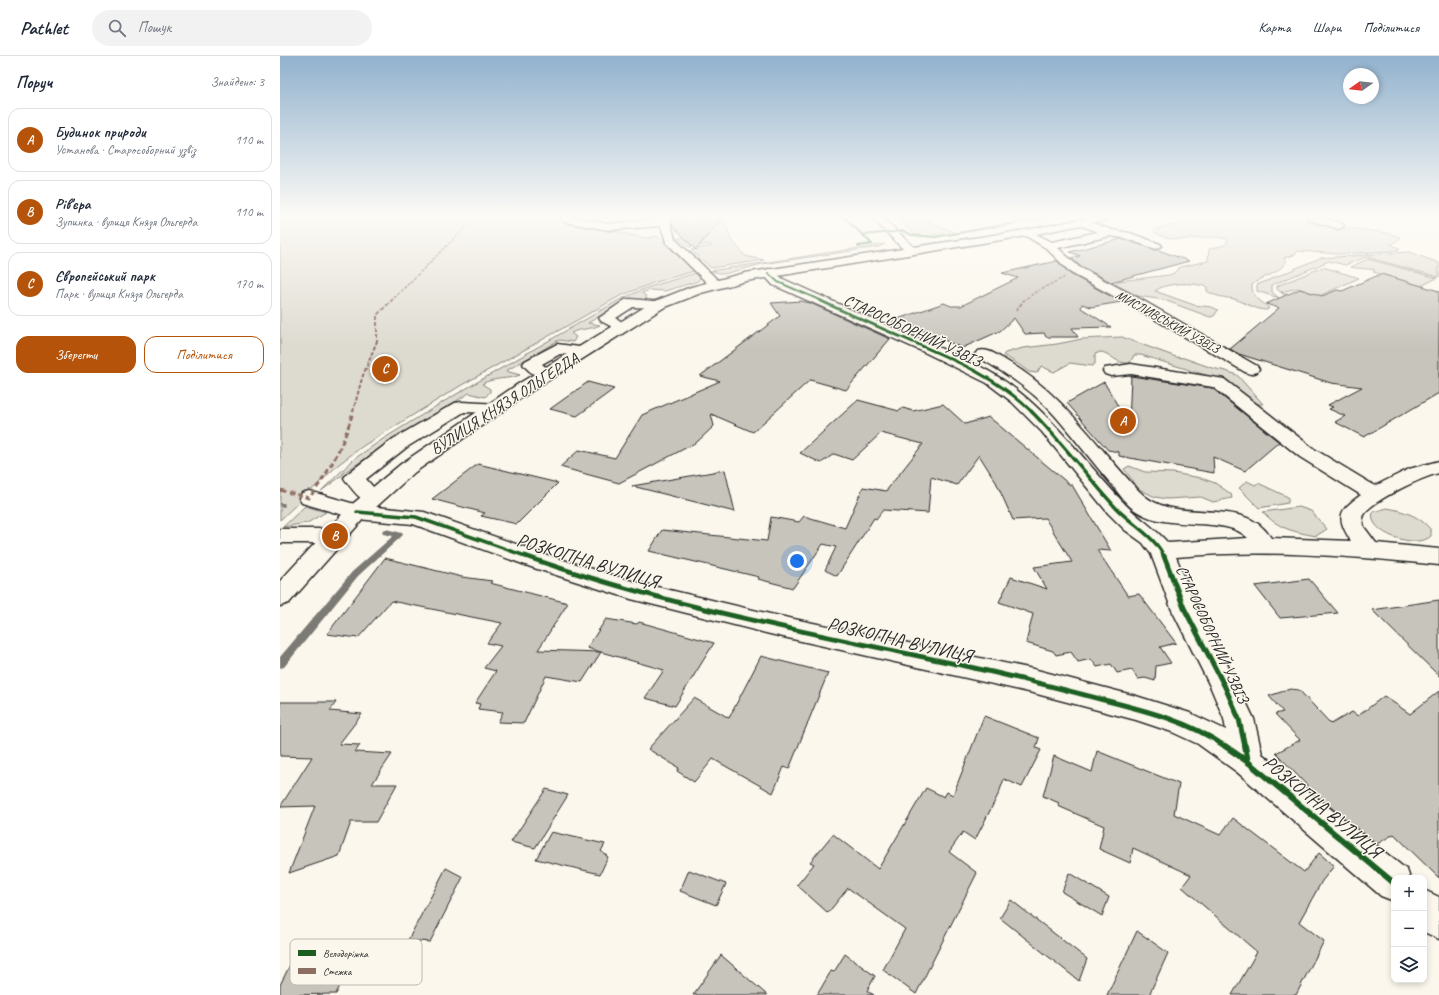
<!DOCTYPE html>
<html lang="uk">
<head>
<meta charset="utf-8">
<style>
	body { margin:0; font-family:Caveat,sans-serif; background:#f2f2f3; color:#1f2937 }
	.controls { position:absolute; right:12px; bottom:12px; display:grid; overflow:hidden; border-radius:8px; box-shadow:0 2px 6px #0003 }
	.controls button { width:36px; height:36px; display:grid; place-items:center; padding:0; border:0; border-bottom:1px solid #e0e1e3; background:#fff; color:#1f2937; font:20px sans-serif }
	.compass { position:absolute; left:1063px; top:12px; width:36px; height:36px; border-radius:50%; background:#fff; box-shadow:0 2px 6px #0003; rotate:255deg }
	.you { position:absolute; left:517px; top:505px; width:14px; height:14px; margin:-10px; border:3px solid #fff; border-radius:50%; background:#1a73e8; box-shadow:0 0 0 6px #1a73e833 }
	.badge { display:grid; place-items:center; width:26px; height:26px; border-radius:50%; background:#b45309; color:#fff; font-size:13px; font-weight:700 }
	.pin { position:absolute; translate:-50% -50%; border:2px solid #fff; box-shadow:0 1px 4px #0006 }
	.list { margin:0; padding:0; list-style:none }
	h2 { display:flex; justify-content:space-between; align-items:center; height:52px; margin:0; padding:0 16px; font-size:17px }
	h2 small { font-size:13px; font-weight:400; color:#747a83 }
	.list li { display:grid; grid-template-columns:26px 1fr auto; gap:12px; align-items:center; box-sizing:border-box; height:64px; margin:0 8px 8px; padding:0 8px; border:1px solid #e0e1e3; border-radius:12px }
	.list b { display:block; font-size:15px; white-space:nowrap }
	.list p { margin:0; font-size:13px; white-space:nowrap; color:#747a83 }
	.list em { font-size:13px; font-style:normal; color:#747a83 }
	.actions { display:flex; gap:8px; padding:12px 16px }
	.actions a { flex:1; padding:9px 0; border:1px solid #b45309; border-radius:12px; text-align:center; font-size:14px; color:#b45309 }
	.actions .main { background:#b45309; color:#fff }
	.icon { flex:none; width:22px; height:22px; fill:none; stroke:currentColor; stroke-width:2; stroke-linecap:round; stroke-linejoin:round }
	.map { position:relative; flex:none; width:1159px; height:939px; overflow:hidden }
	header { display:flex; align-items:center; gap:24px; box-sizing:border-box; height:56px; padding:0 20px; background:#fff; border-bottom:1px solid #e0e1e3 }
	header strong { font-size:19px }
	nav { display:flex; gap:22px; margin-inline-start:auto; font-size:14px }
	.search { width:280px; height:36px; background:#f2f2f3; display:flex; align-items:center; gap:10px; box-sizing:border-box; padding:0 14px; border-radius:22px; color:#747a83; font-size:15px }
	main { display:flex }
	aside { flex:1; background:#fff }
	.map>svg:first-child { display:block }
</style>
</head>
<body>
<header>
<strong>Pathlet</strong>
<div class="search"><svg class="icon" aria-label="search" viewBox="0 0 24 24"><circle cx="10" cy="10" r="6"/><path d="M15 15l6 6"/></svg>Пошук</div>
<nav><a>Карта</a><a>Шари</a><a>Поділитися</a></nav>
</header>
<main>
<aside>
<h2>Поруч<small>Знайдено: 3</small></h2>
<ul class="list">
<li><span class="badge">A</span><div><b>Будинок природи</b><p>Установа · Старособорний узвіз</p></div><em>110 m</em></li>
<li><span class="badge">B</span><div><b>Рів'єра</b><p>Зупинка · вулиця Князя Ольгерда</p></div><em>110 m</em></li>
<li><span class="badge">C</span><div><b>Європейський парк</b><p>Парк · вулиця Князя Ольгерда</p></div><em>170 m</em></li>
</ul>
<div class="actions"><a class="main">Зберегти</a><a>Поділитися</a></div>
</aside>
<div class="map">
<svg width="1159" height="939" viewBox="0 0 1159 939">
	<rect width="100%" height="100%" fill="#fbf7ec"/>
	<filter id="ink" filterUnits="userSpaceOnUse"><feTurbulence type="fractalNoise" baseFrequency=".025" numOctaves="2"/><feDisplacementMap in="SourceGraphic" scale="8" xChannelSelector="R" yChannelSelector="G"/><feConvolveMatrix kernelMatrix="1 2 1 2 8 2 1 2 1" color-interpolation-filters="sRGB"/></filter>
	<g filter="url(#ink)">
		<!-- green -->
		<g fill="#dddad0" stroke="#84827e" fill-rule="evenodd">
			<polygon points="0,161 280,161 281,165 367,182 377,180 414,215 373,227 340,240 180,330 83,390 59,408 0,464"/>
			<polygon points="615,161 647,162 650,164 648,166 674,176 638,181"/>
			<path d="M 902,161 L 1020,161 C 1026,174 1105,171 1121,182 L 1111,188 L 1120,193 L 1114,195 L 1059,198 L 1018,195 L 1014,199 L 1004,202 L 1006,206 C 995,221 983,219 972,229 C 971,242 982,245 989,252 L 987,254 C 975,254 965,246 954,243 C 944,241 936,241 927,235 L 927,231 C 914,226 886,226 875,235 L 914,249 L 932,251 L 938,254 L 934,260 L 930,261 L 884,244 L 858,240 L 835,228 L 839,225 L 889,219 L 894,217 L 900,211 L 928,205 L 929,193 L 945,189 L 948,185 L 946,183 C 922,176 899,192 874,176 L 876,173 L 889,170 L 909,168 L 900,163 Z"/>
			<polygon points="445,166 451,183 465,200 484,204 431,212 411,194 432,190 429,188 409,191 398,182 408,180 412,169"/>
			<polygon points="605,188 599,191 482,208 444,218 430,215"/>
			<polygon points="1129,196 1159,207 1159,221 1086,201 1065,209 1049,205 992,229 992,236 999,242 977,235 977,229 1040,202"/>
			<path d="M 1088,203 L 1157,222 L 1141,230 L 1093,216 L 1095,214 C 1086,212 1079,213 1070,211 Z"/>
			<path d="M 1043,211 L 1079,222 L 1024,247 L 1005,240 L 997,233 L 997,230 ZM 1018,232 L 1032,237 L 1021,243 L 1001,236 Z"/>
			<path d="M 416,217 L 420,221 L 418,225 L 385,235 L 369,234 L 362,237 L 367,241 L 365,244 L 350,242 L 308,267 L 320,269 C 310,274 300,272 291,277 L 296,281 L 293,286 L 279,284 L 226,315 L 240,319 C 228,324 213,321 202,328 L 210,333 L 210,336 L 205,341 L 189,337 L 63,417 L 63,419 L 41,435 L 74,403 L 103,383 L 163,346 L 339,244 L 366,232 Z"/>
			<path d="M 842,281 L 896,301 L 904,302 L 932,312 L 946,315 L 957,319 L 983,348 L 977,348 L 945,325 L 861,299 L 854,299 L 850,307 C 836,309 830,296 820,296 L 815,298 L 815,308 L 812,310 L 790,307 L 774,316 L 761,310 L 757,317 L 749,316 L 738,308 L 723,299 L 725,297 L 743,292 L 777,288 L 802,283 Z"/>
			<polygon points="849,410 865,416 893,417 921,422 935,427 951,438 952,442 933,446 921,441 887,443 875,441 859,433 844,413"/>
			<polygon points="967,425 975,429 978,427 1008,441 1008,447 979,452 959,432"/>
			<polygon points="25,450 46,456 27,467 3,471"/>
			<path d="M 1019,451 L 1031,455 L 1047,473 L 1036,480 C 1015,476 998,473 983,456 Z"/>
			<path d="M 1107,452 C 1124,455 1140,460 1151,474 L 1151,480 C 1137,494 1086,477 1093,456 Z"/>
		</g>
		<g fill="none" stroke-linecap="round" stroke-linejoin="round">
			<!-- stream -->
			<g fill="#7b7a75" fill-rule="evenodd">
				<polygon points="0,447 4,447 5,449 4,451 0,451"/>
				<polygon points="106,473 122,477 123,479 78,520 4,611 0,612 0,601 72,516 113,480 103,478 102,476 103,474"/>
			</g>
		</g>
		<!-- building -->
		<g fill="#c7c4bc" stroke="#2b2b2b">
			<polygon points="390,161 442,161 416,194 393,170"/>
			<polygon points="841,183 878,194 909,205 831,226 800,210 791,202 800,200 790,196"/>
			<polygon points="777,205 790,218 841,246 811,251 802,248 801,252 831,271 792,272 798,281 766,281 764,277 745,278 734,262 720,275 682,292 624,266 618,273 606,267 664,247 671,250 681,250 738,222 722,217"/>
			<polygon points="1101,218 1159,235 1159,337 1084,381 1055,366 1065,360 1049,353 1053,351 1048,349 1082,331 1051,327 959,298 950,293 999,252 986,248 1020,233 1042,240 1057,234 1062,235"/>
			<polygon points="521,245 530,247 610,283 566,334 530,324 473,376 431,358 434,370 417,386 339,427 280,411 299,394 335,402 362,359 440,325 420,320 500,260 491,247"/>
			<polygon points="851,320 932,332 999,386 965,415 933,401 934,417 839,400 839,396 828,394 787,347 824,326 849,369"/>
			<polygon points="308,326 334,333 297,360 270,353"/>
			<polygon points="578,344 619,355 623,352 633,355 663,348 685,368 709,361 790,429 792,429 831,495 817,494 848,540 859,538 896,587 880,591 891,607 876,610 875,625 865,622 858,623 852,614 837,617 831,608 817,611 811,603 798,606 791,596 776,599 773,595 746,587 753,558 719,546 731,521 767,533 754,511 792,506 765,462 733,464 716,426 699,399 677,429 651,421 648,457 603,454 596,463 594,462 557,520 545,514 556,491 543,488 513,532 478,523 479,521 369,495 382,474 487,485 491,461 519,466 524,460 565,472 583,431 606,435 643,388 601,377 572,404 554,398 541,407 520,397"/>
			<polygon points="198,408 278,427 237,468 201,460 205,457 152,443"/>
			<polygon points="445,414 455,456 352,430 433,416"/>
			<polygon points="105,502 182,521 212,525 210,527 288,547 258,594 321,596 302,626 266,620 244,667 218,666 223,656 198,653 200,648 195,647 216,615 204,612 221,590 207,587 222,567 111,545 78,582 47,578"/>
			<polygon points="1029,523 1058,557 1000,562 975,530"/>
			<polygon points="1159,544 1159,620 1092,554"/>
			<polygon points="326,563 357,568 359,566 434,587 395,650 365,642 384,614 307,592"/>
			<polygon points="481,600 548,617 509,713 504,711 493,737 433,703 414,726 397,715 399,712 368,693 414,642 449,662"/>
			<polygon points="1010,633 1019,634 1051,668 1072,656 1078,660 1104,640 1130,658 1159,635 1159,822 1114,778 1097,788 1039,742 996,697 1020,684 995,658 1003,656 989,640"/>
			<polygon points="0,646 56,646 50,655 82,658 59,688 80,689 75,696 112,698 92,728 117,728 96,766 71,766 59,800 9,817 35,750 0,751 32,701 0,700"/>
			<polygon points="704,660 759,682 756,692 761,694 742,731 724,723 719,737 695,784 683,776 669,796 697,817 636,938 603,914 625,873 568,832 548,857 517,829 534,808 530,806 553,778 598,813 646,732 664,741 667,736 673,739"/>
			<polygon points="817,695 899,728 894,758 940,779 953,762 1024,816 1039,797 1054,810 1042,825 1019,866 1044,885 1016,939 952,939 977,896 902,831 911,819 853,792 850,807 819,793 824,770 778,750 779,747 763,740 774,700 812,716"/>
			<polygon points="266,733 288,739 255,792 231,786"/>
			<polygon points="271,776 325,788 321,795 328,801 320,818 256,803"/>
			<polygon points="166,812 183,821 150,886 128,884"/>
			<polygon points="409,814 446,828 436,849 400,835"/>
			<polygon points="789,817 829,841 822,860 782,836"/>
			<polygon points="731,844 807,903 799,925 720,862"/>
			<polygon points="857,875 888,897 869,939 827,939"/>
			<polygon points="78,892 56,938 0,939 0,929 17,895"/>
			<polygon points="565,898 595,920 587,935 594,939 537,939 551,915 554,916"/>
			<polygon points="441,899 487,939 413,939"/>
		</g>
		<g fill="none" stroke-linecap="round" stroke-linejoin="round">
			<!-- minor casing -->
			<g stroke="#2b2b2b" stroke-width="3">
				<g id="minor">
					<polygon points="280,161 290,161 329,168 379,163 379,161 389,161 395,183 442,228 441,231 431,231 386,186 381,170 329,174 284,166"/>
					<polygon points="1026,161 1040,161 1063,168 1064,170 1059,173 1027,163"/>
					<polygon points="801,163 832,174 850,177 880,188 882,190 876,193 844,182 830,180 778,192 799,211 862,244 977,310 979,313 977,316 971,318 965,316 852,250 791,217 766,192 741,177 742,175 750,175 772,186 818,176 797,168 796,166 797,164"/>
					<path d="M 488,213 L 492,214 L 503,223 C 549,244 595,264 641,284 C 665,294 699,308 720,322 C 769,354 803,404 843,446 C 857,461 874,471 888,487 L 968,482 C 946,459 889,476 858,456 C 847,450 840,439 833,430 C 814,408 796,384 777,362 C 755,336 727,318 698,301 L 695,298 L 698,295 C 708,292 716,299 725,304 C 784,338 814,388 859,435 C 895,473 963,436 991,482 L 1071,485 C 1056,461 1058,455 1081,439 L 1020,401 L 933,331 L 851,318 L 831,320 L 825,318 L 823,315 L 825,312 L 851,308 L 944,323 L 1034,393 L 1095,430 L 1129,413 L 1159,405 L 1159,417 C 1142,421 1088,446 1082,461 L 1084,471 L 1096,487 L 1159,493 L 1159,509 C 1071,500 984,493 896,501 L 917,552 L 955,623 L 974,663 L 982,698 L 1127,814 L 1130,822 L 1114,822 L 1114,845 L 1101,840 L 957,716 L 918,688 L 892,676 L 856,664 L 753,637 L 490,578 L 351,543 L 251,511 L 133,468 L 77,463 L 22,447 L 19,442 L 22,437 L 29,435 L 78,449 L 144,456 L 267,499 L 352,525 L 490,558 L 753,613 L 856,640 L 910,657 L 946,674 L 944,663 L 931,632 L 891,552 L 871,498 L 863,487 L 845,474 L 828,457 L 762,376 L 732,346 L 707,327 L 646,297 L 493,229 L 482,217 Z"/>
					<polygon points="350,243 383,246 385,249 383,252 353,251 336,262 348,270 346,273 336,273 321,265 319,262 345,244"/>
					<path d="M 277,288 L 307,292 L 310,295 L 307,298 L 302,300 L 280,298 L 262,308 L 274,318 L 272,321 C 261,324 249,317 243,308 L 245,305 Z"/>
					<path d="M 181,346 L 220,348 L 223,352 L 220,356 L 214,357 L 184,356 L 127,391 L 86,423 L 102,441 L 99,446 C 83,450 73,435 64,422 L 67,418 L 113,383 L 175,347 Z"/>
					<polygon points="0,473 55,473 63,475 66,480 63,485 55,487 0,487"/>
					<polygon points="1144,834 1159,841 1159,883 1144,876"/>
				</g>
			</g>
			<!-- major casing -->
			<g stroke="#2b2b2b" stroke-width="3">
				<polygon id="major" points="591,161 602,161 634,191 746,174 813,161 831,161 826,164 746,180 466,225 421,237 383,252 250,336 135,416 85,461 9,547 0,550 0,525 69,451 121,408 238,328 373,246 411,231 465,217 623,193"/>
			</g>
			<!-- minor -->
			<use href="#minor" fill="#fbf7ec" fill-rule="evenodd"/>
			<!-- major -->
			<use href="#major" fill="#fbf7ec" fill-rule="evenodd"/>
			<!-- quiet-far2 -->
			<g stroke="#8d6e63" stroke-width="1.5" stroke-dasharray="3 1.5" stroke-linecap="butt">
				<polyline points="111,245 196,161"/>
				<polyline points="743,245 757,235 785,221"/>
			</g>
			<!-- quiet-far1 -->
			<g stroke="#8d6e63" stroke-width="2" stroke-dasharray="4 2" stroke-linecap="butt">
				<polyline points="736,255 744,244"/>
				<polyline points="73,356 82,322 97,285 97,259 112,244"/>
			</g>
			<!-- quiet -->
			<path stroke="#8d6e63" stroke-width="3" stroke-dasharray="5.5 3" stroke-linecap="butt" d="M 0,434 L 29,442 C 49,417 65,386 73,355"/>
			<!-- cycleway-far4 casing -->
			<g stroke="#fbf7ec" stroke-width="3.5">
				<g id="cycleway-far4">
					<polyline points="564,161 592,188 578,190 580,191"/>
					<polyline points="582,179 623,175 632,179 655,181 770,161"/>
					<polyline points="488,217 498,226 542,245"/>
				</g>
			</g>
			<!-- cycleway-far3 casing -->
			<g stroke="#fbf7ec" stroke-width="5">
				<path id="cycleway-far3" d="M 539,244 C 571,259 603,273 635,287 C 677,305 719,323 752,356"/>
			</g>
			<!-- cycleway-far2 casing -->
			<g stroke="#fbf7ec" stroke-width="6">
				<g id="cycleway-far2">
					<path d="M 751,355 C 781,385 807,420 836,452 C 850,467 877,482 884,501"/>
					<polyline points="77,456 136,461 248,501"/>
				</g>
			</g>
			<!-- cycleway-far1 casing -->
			<g stroke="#fbf7ec" stroke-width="8">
				<g id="cycleway-far1">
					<path d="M 245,500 C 387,551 538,578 685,610 C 731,620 775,631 820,643 C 864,654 909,665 946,691"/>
					<polyline points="884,500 904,552 945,631 959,663 965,691"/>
				</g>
			</g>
			<!-- cycleway casing -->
			<g stroke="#fbf7ec" stroke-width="9">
				<g id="cycleway">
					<polyline points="945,690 968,706 1114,827"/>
					<polyline points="965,690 968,706"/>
				</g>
			</g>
			<!-- cycleway-far4 -->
			<use href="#cycleway-far4" stroke="#1b5e20" stroke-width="2"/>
			<!-- cycleway-far3 -->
			<use href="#cycleway-far3" stroke="#1b5e20" stroke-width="3"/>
			<!-- cycleway-far2 -->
			<use href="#cycleway-far2" stroke="#1b5e20" stroke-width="3.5"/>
			<!-- cycleway-far1 -->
			<use href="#cycleway-far1" stroke="#1b5e20" stroke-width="5"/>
			<!-- cycleway -->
			<use href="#cycleway" stroke="#1b5e20" stroke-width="6"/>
		</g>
	</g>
	<!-- sky -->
	<linearGradient id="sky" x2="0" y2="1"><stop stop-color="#92b2ce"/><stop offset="0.55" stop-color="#fdfbf6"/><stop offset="1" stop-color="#fdfbf6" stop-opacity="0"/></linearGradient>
	<rect width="1159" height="292" fill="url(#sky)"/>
	<g text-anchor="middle" stroke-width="3" stroke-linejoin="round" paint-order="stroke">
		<!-- far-street labels -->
		<g font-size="13" fill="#2b2b2b" stroke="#fbf7ec">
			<text transform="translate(888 265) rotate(29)" y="5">МИСЛИВСЬКИЙ УЗВІЗ</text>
		</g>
		<!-- street labels -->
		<g font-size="16" fill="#2b2b2b" stroke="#fbf7ec">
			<text transform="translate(633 274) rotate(25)" y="6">СТАРОСОБОРНИЙ УЗВІЗ</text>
			<text transform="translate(224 347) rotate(-33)" y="6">ВУЛИЦЯ КНЯЗЯ ОЛЬГЕРДА</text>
			<text transform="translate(933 578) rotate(65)" y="6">СТАРОСОБОРНИЙ УЗВІЗ</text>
		</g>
		<!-- near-street labels -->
		<g font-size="19" fill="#2b2b2b" stroke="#fbf7ec">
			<text transform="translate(308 504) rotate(17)" y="7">РОЗКОПНА ВУЛИЦЯ</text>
			<text transform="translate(620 583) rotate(13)" y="7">РОЗКОПНА ВУЛИЦЯ</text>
			<text transform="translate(1043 750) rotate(40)" y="7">РОЗКОПНА ВУЛИЦЯ</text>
		</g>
	</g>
	<!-- legend -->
	<rect x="10" y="883" width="132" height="46" rx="6" fill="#fbf7ec" stroke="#bdbab2" stroke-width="1"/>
	<rect x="18" y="894" width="18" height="6" fill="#1b5e20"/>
	<rect x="18" y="912" width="18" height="6" fill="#8d6e63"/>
	<g font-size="11" fill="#2b2b2b">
		<text x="43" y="901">Велодоріжка</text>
		<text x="43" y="919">Стежка</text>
	</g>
</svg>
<div class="controls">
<button>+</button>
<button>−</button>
<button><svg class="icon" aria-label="layers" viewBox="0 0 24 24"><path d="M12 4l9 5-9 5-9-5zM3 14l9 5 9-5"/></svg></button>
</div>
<svg class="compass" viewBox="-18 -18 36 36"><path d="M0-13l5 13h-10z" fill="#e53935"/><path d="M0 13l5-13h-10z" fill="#747a83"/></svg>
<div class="you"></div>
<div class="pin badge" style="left:843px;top:365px">A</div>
<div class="pin badge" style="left:55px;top:480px">B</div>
<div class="pin badge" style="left:105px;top:313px">C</div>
</div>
</main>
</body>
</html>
